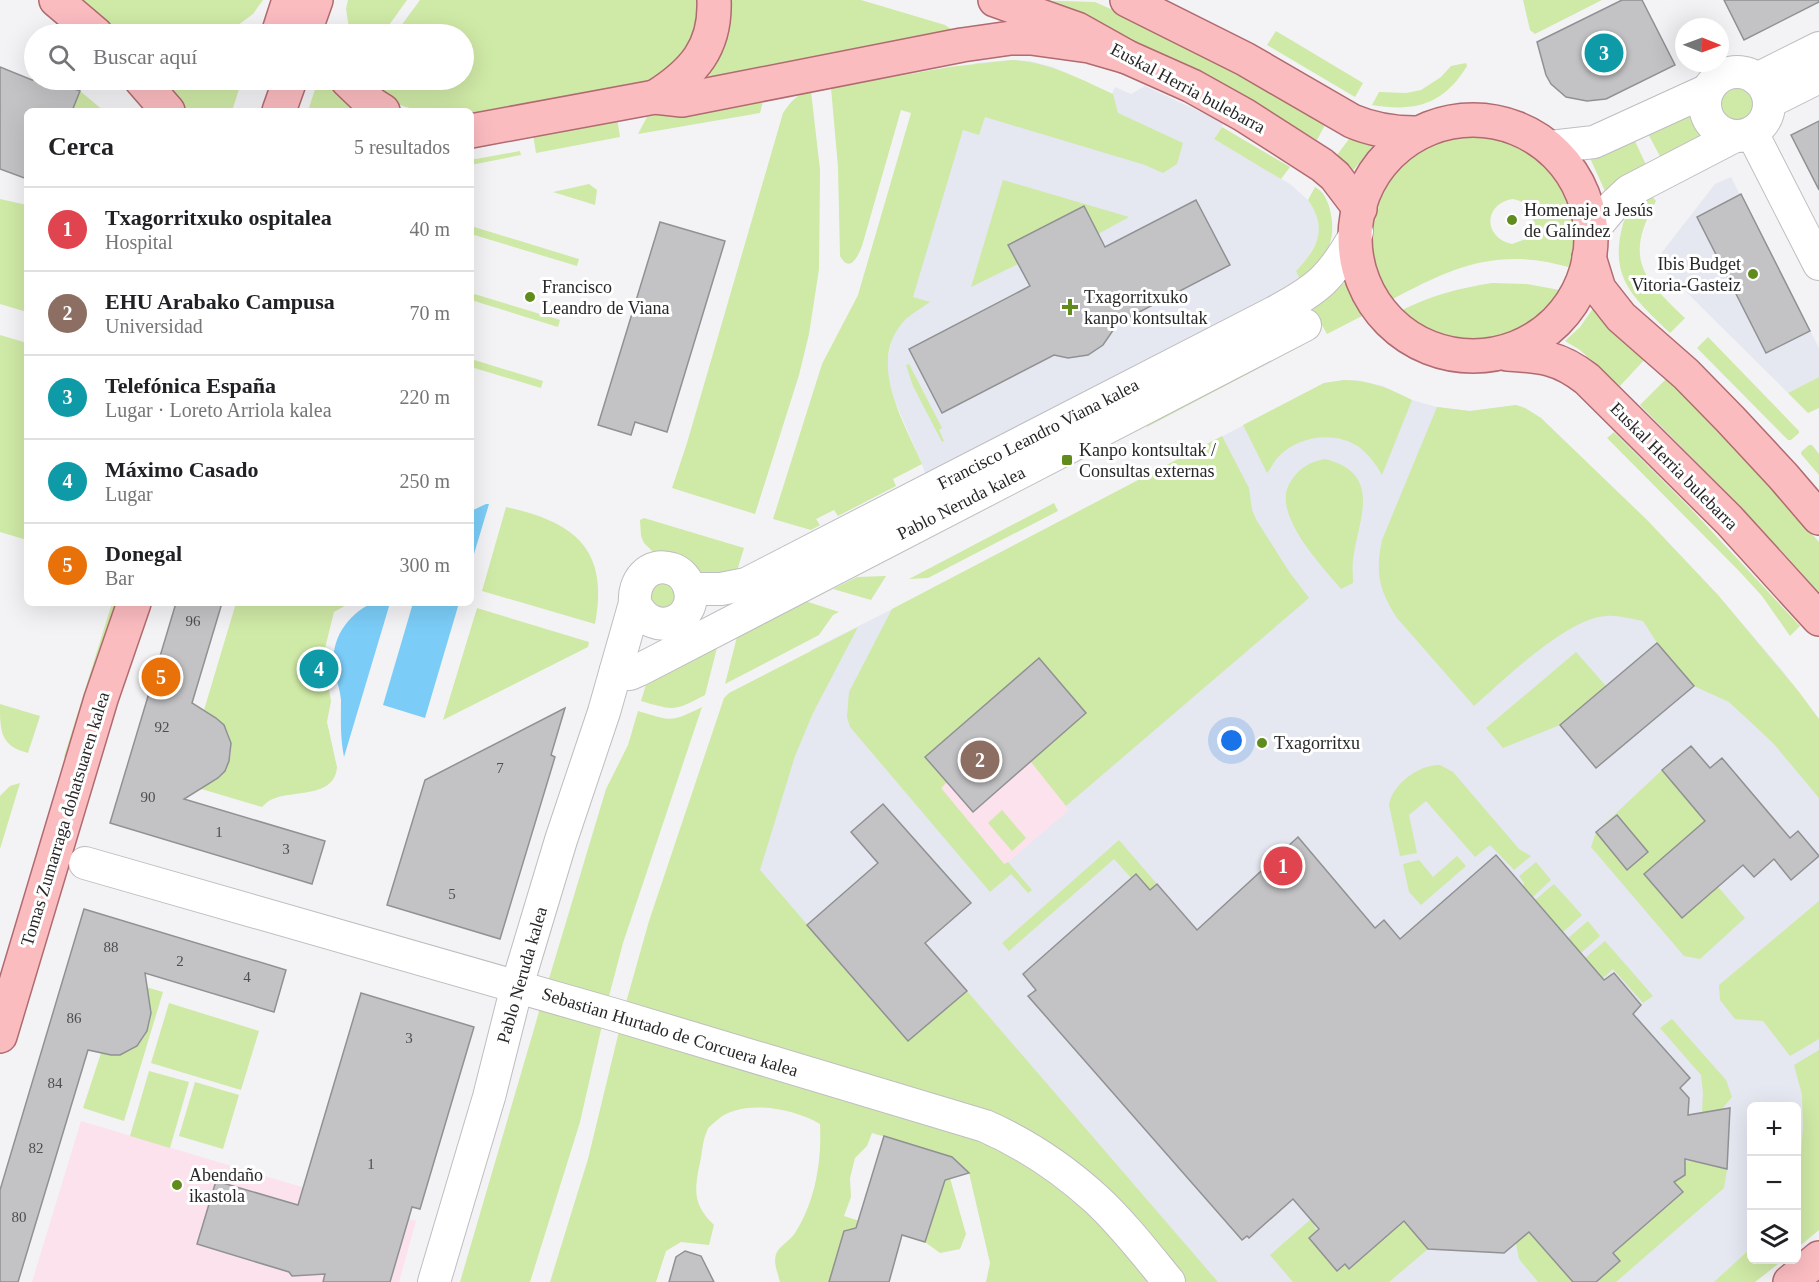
<!DOCTYPE html>
<html lang="es">
<head>
<meta charset="utf-8">
<style>
	body { margin:0; font-family:Georgia,serif; background:#f6f6f6; color:#202124 }
	.controls { position:absolute; right:18px; bottom:18px; display:grid; overflow:hidden; border-radius:9px; box-shadow:0 6px 24px #0002 }
	.controls button { width:54px; height:54px; display:grid; place-items:center; padding:0; border:0; border-bottom:2px solid #e0e0e0; background:#fff; color:#202124; font:30px sans-serif }
	.compass { position:absolute; left:1675px; top:18px; width:54px; height:54px; border-radius:50%; background:#fff; box-shadow:0 6px 24px #0002; rotate:91deg }
	.you { position:absolute; left:1232px; top:741px; width:21px; height:21px; margin:-15px; border:4px solid #fff; border-radius:50%; background:#1a73e8; box-shadow:0 0 0 9px #1a73e833 }
	.badge { display:grid; place-items:center; width:39px; height:39px; border-radius:50%; background:#0f766e; color:#fff; font-size:20px; font-weight:700 }
	.pin { position:absolute; translate:-50% -50%; border:3px solid #fff; box-shadow:0 2px 6px #0006 }
	.list { margin:0; padding:0; list-style:none }
	h2 { display:flex; justify-content:space-between; align-items:center; height:78px; margin:0; padding:0 24px; font-size:26px }
	h2 small { font-size:20px; font-weight:400; color:#757577 }
	.list li { display:grid; grid-template-columns:39px 1fr auto; gap:18px; align-items:center; box-sizing:border-box; height:84px; padding:0 24px; border-top:2px solid #e0e0e0 }
	.list b { display:block; font-size:22px; white-space:nowrap }
	.list p { margin:0; font-size:20px; white-space:nowrap; color:#757577 }
	.list em { font-size:20px; font-style:normal; color:#757577 }
	.icon { flex:none; width:33px; height:33px; fill:none; stroke:currentColor; stroke-width:2; stroke-linecap:round; stroke-linejoin:round }
	.map { position:relative; flex:none; width:1819px; height:1282px; overflow:hidden }
	.search { position:absolute; background:#fff; box-shadow:0 6px 24px #0002; left:24px; top:24px; width:450px; height:66px; display:flex; align-items:center; gap:15px; box-sizing:border-box; padding:0 21px; border-radius:33px; color:#757577; font-size:22px }
	.panel { position:absolute; background:#fff; box-shadow:0 6px 24px #0002; left:24px; top:108px; width:450px; height:498px; border-radius:9px }
	.map>svg:first-child { display:block }
</style>
</head>
<body>
<div class="map">
<svg width="1819" height="1282" viewBox="0 0 1819 1282">
	<rect width="100%" height="100%" fill="#f3f3f6"/>
	<!-- built -->
	<g fill="#e5e8f1">
		<polygon points="1012,60 1030,61 1053,67 1112,94 1115,87 1131,94 1145,86 1224,123 1214,139 1290,184 1308,200 1316,213 1319,225 1319,237 1306,261 1296,271 1304,287 928,482 922,464 894,399 887,373 887,361 905,283 975,63"/>
		<polygon points="1731,177 1819,348 1819,377 1788,393 1667,273 1659,256 1715,184"/>
		<polygon points="1344,380 1356,380 1383,386 1412,400 1437,407 1470,411 1516,405 1525,408 1541,418 1648,521 1718,595 1782,670 1819,719 1819,1230 1797,1248 1796,1106 1752,1106 1752,1260 1783,1260 1755,1282 1203,1282 704,1014 811,650 936,587 1324,383"/>
	</g>
	<!-- education -->
	<g fill="#fbe2ec">
		<polygon points="1039,658 1086,713 1066,806 1069,810 1005,865 941,788 925,757"/>
		<polygon points="81,1121 416,1221 399,1282 32,1282"/>
	</g>
	<!-- green -->
	<g fill="#cfe9a6" fill-rule="evenodd">
		<polygon points="80,0 263,0 253,14 226,34 128,34 111,24"/>
		<polygon points="348,0 407,0 384,32 379,34 350,34 346,9"/>
		<path d="M 420,0 L 704,0 L 688,52 L 658,77 L 628,87 L 471,115 L 471,111 C 427,111 399,116 367,80 L 464,80 L 464,34 L 395,34 Z"/>
		<polygon points="725,0 861,0 945,25 951,29 953,37 695,84"/>
		<polygon points="1029,0 1095,2 1174,37 1327,121 1317,140 1265,109"/>
		<polygon points="1523,0 1602,0 1535,34 1530,30"/>
		<polygon points="1276,31 1363,83 1355,97 1267,45"/>
		<path d="M 1012,60 C 1049,62 1080,79 1113,94 L 1118,113 L 1183,143 L 1177,164 L 1163,173 L 1145,165 L 985,117 L 979,135 L 963,130 L 913,297 L 930,302 C 923,307 914,312 907,318 C 864,359 904,421 922,464 L 893,479 L 896,486 L 838,516 L 834,510 L 816,519 L 820,525 L 811,530 L 773,519 L 822,364 L 858,295 L 911,113 L 901,110 L 862,246 C 858,256 850,274 840,256 L 838,167 L 831,88 L 949,67 Z"/>
		<path d="M 1466,63 L 1467,66 C 1443,105 1415,112 1372,105 L 1379,92 L 1406,93 L 1421,90 L 1441,77 L 1451,66 Z"/>
		<polygon points="153,80 242,80 232,111 182,111"/>
		<polygon points="318,80 337,80 366,111 308,111"/>
		<circle cx="1737" cy="103" r="18"/>
		<polygon points="80,91 104,111 72,111"/>
		<path d="M 811,91 L 820,170 L 819,269 L 809,334 L 799,375 L 755,514 L 672,488 L 687,443 L 783,113 C 791,101 797,94 811,91 Z"/>
		<polygon points="764,97 760,113 638,134 647,117"/>
		<polygon points="1697,105 1704,126 1713,137 1663,162 1646,130"/>
		<polygon points="617,118 620,137 536,153 533,135"/>
		<polygon points="1222,127 1290,167 1281,179 1214,139"/>
		<path d="M 1469,131 C 1547,133 1594,194 1575,269 C 1501,246 1456,265 1391,300 C 1355,246 1365,176 1425,144 C 1438,136 1454,134 1469,131 ZM 1513,199 C 1534,203 1539,223 1526,239 L 1512,244 C 1482,237 1484,203 1513,199 Z"/>
		<polygon points="1352,135 1373,145 1352,172 1337,155"/>
		<polygon points="1633,137 1648,169 1605,191 1590,158"/>
		<polygon points="520,151 521,155 471,165 471,158 476,159"/>
		<polygon points="1003,180 1129,217 1098,234 1084,206 1008,245 1018,264 971,287"/>
		<polygon points="589,184 597,190 595,205 553,192"/>
		<path d="M 1315,187 C 1323,191 1326,198 1329,206 C 1339,243 1325,257 1302,284 L 1296,271 C 1318,248 1328,228 1308,200 Z"/>
		<path d="M 1652,196 L 1656,201 C 1624,259 1642,277 1685,318 L 1670,333 C 1634,298 1608,278 1623,224 C 1627,212 1639,199 1652,196 Z"/>
		<polygon points="0,199 27,205 27,312 0,304"/>
		<polygon points="471,226 579,259 577,266 471,234"/>
		<polygon points="1345,283 1362,316 1327,334 1309,302"/>
		<path d="M 1492,283 L 1527,284 L 1565,291 C 1560,297 1556,304 1551,309 C 1521,341 1470,351 1431,332 C 1419,327 1410,319 1400,311 C 1430,296 1459,288 1492,283 Z"/>
		<polygon points="471,293 560,320 558,327 471,300"/>
		<polygon points="1594,307 1645,359 1620,386 1580,350 1565,341 1580,327"/>
		<polygon points="0,335 27,343 27,540 0,532"/>
		<polygon points="1708,337 1799,431 1799,433 1791,440 1788,440 1697,348"/>
		<polygon points="1300,339 1303,345 1147,427 1143,419"/>
		<polygon points="471,359 543,381 541,388 471,367"/>
		<polygon points="909,364 942,428 939,430 944,441 942,442 913,386 906,365"/>
		<polygon points="1819,377 1819,408 1808,413 1788,393"/>
		<polygon points="1666,379 1741,454 1819,542 1819,592 1752,519 1640,405"/>
		<path d="M 1344,380 C 1370,380 1390,389 1412,400 L 1382,475 C 1376,464 1369,455 1359,447 C 1335,430 1297,436 1278,457 C 1274,462 1271,468 1267,473 L 1243,425 L 1324,383 Z"/>
		<path d="M 1516,405 L 1525,408 L 1541,418 L 1648,521 L 1718,595 L 1799,692 L 1819,719 L 1819,798 L 1773,743 L 1729,702 L 1694,686 L 1657,643 L 1643,621 C 1631,619 1618,615 1606,616 C 1567,618 1504,680 1474,706 L 1397,618 C 1379,590 1375,573 1382,540 L 1437,407 L 1470,411 Z"/>
		<polygon points="1614,432 1691,509 1800,626 1790,636 1762,596 1739,571 1607,438"/>
		<polygon points="1222,436 1249,488 1252,510 1257,521 1290,573 1309,598 1066,806 1031,762 1086,713 1039,658 926,758 947,782 941,788 1004,864 1008,862 1032,890 1028,893 1011,874 990,892 850,727 847,717 849,692 892,609"/>
		<polygon points="1809,445 1812,445 1819,454 1819,475 1801,454 1801,452"/>
		<path d="M 1325,459 C 1384,474 1358,519 1353,560 C 1352,567 1353,575 1353,583 L 1341,589 C 1322,566 1269,512 1291,481 C 1300,467 1310,462 1325,459 Z"/>
		<polygon points="1054,503 1058,511 928,578 909,579"/>
		<path d="M 506,507 C 575,522 609,549 595,624 L 482,591 Z"/>
		<polygon points="644,518 744,548 736,574 712,579 654,553 644,543 641,536 640,520"/>
		<polygon points="886,576 871,600 833,589 857,577"/>
		<polygon points="671,581 679,601 657,613 646,589 650,584"/>
		<polygon points="799,599 839,612 833,615 819,635 725,684 739,629"/>
		<polygon points="112,603 123,603 72,760 64,757"/>
		<path d="M 236,603 L 350,603 L 334,612 L 325,648 L 324,662 L 331,701 L 327,722 L 337,767 C 335,798 294,790 273,799 C 269,800 265,804 262,807 L 198,788 C 203,784 213,783 219,778 C 233,765 235,739 223,725 C 218,718 211,714 204,710 Z"/>
		<polygon points="477,608 589,642 588,647 443,720"/>
		<polygon points="858,627 813,713 795,756 760,870 908,1041 967,991 1218,1282 1178,1282 1059,1160 625,1006 649,921 724,698 729,693"/>
		<path d="M 719,640 L 705,695 C 675,711 674,711 641,701 L 648,678 Z"/>
		<polygon points="1576,652 1606,686 1560,725 1503,748 1486,728"/>
		<path d="M 0,704 L 40,716 L 28,753 C 0,746 0,731 0,704 Z"/>
		<path d="M 702,707 L 623,943 L 608,1000 L 548,982 L 606,789 L 628,745 L 638,711 C 672,721 670,723 702,707 Z"/>
		<path d="M 1440,765 L 1453,772 L 1519,849 L 1531,856 L 1514,870 L 1490,845 L 1475,857 L 1426,801 L 1409,815 L 1417,853 L 1400,856 L 1389,805 C 1392,784 1420,764 1440,765 Z"/>
		<polygon points="1662,770 1705,821 1645,874 1718,887 1745,918 1700,959 1684,956 1591,847 1596,832"/>
		<polygon points="20,783 0,849 0,796 10,786"/>
		<polygon points="1002,810 1026,838 1012,851 988,823"/>
		<polygon points="1119,840 1157,884 1150,890 1136,874 1131,878 1114,859 1009,951 1002,943"/>
		<polygon points="1457,856 1466,866 1421,905 1409,892 1403,864 1419,860 1433,877"/>
		<polygon points="1536,862 1551,880 1533,897 1523,887 1524,883 1519,876"/>
		<polygon points="1554,884 1582,915 1563,932 1535,900"/>
		<polygon points="1819,901 1819,1039 1790,1056 1763,1021 1735,1019 1720,1000 1719,985"/>
		<polygon points="1588,921 1600,936 1581,953 1568,938"/>
		<polygon points="1605,941 1653,996 1643,1003 1613,969 1603,978 1585,958"/>
		<path d="M 132,983 L 163,992 L 124,1121 L 83,1108 L 101,1053 C 130,1060 149,1042 151,1013 Z"/>
		<polygon points="169,1003 259,1031 241,1090 151,1063"/>
		<polygon points="541,1005 603,1021 580,1122 530,1282 460,1282"/>
		<polygon points="1672,1019 1726,1080 1732,1097 1722,1109 1702,1112 1703,1093 1701,1075 1660,1028"/>
		<path d="M 620,1027 L 972,1130 L 1051,1172 L 1159,1282 L 986,1282 L 990,1263 L 969,1173 L 952,1157 L 872,1133 L 867,1146 L 855,1158 L 850,1178 L 851,1197 L 844,1216 L 878,1227 L 875,1236 L 853,1229 L 844,1231 L 829,1282 L 780,1282 C 778,1273 773,1264 776,1254 C 779,1246 790,1241 795,1233 C 815,1202 822,1161 820,1124 C 793,1108 740,1098 716,1121 C 713,1124 708,1127 707,1131 C 702,1141 702,1156 699,1167 C 694,1193 694,1205 714,1225 L 709,1245 L 681,1242 L 666,1251 L 656,1282 L 550,1282 L 588,1159 Z"/>
		<polygon points="1819,1050 1819,1230 1797,1248 1797,1183 1800,1172 1803,1126 1802,1095 1794,1065"/>
		<polygon points="149,1071 189,1082 170,1148 130,1136"/>
		<polygon points="195,1082 239,1095 223,1149 179,1136"/>
		<polygon points="1685,1161 1698,1162 1727,1169 1724,1188 1616,1282 1596,1282 1620,1261 1613,1253 1683,1193 1674,1182 1685,1175"/>
		<polygon points="950,1178 966,1234 960,1249 940,1253 925,1242 945,1180"/>
		<polygon points="1429,1200 1428,1249 1389,1282 1293,1282 1270,1255 1311,1219 1317,1231 1309,1238 1337,1271 1345,1264 1350,1268"/>
		<polygon points="1508,1207 1573,1282 1538,1282 1519,1259 1516,1243 1518,1241"/>
		<polygon points="1751,1248 1752,1260 1783,1260 1755,1282 1714,1282"/>
	</g>
	<!-- water -->
	<g fill="#7bcdf8">
		<polygon points="486,504 489,504 471,564 471,511"/>
		<path d="M 372,603 L 390,603 L 344,757 C 340,736 341,720 341,700 C 340,689 336,679 334,668 C 330,640 347,615 372,603 Z"/>
		<polygon points="413,603 459,603 425,718 383,705"/>
	</g>
	<!-- building -->
	<g fill="#c3c3c5" stroke="#909193" stroke-width="1.5">
		<polygon points="1622,0 1642,0 1675,65 1606,99 1587,101 1566,97 1551,84 1546,75 1537,42"/>
		<polygon points="1724,0 1819,0 1819,2 1744,40"/>
		<polygon points="0,67 32,80 51,80 80,91 72,111 27,111 27,179 0,169"/>
		<polygon points="1819,121 1819,190 1791,135"/>
		<polygon points="1741,194 1810,331 1766,353 1697,217"/>
		<polygon points="1196,200 1230,265 1118,323 1103,345 1088,355 1068,358 1054,355 942,413 909,349 1030,286 1008,245 1084,206 1105,247"/>
		<polygon points="660,222 725,241 667,432 635,422 631,435 598,425"/>
		<polygon points="176,603 222,603 192,703 216,718 224,725 231,743 229,761 225,771 218,778 184,799 325,841 312,884 110,823"/>
		<polygon points="1657,643 1694,686 1596,768 1560,725"/>
		<polygon points="1039,658 1086,713 973,812 925,757"/>
		<polygon points="565,708 551,755 555,757 500,939 387,905 425,780"/>
		<polygon points="1691,746 1710,768 1722,758 1790,838 1798,831 1819,856 1791,880 1774,859 1754,877 1743,865 1682,918 1644,874 1705,821 1662,770"/>
		<polygon points="883,804 971,903 925,943 967,991 908,1041 807,925 878,863 851,832"/>
		<polygon points="1617,815 1648,852 1627,870 1596,832"/>
		<polygon points="1298,837 1375,928 1384,920 1400,939 1496,855 1604,980 1614,973 1641,1005 1633,1014 1690,1078 1680,1088 1689,1098 1688,1115 1730,1108 1727,1169 1685,1159 1685,1175 1674,1182 1683,1192 1613,1253 1620,1261 1596,1282 1573,1282 1529,1232 1504,1253 1428,1249 1404,1221 1349,1269 1345,1264 1337,1271 1309,1238 1319,1229 1293,1199 1249,1238 1247,1236 1242,1240 1028,996 1036,990 1023,974 1136,874 1150,890 1157,884 1197,930"/>
		<polygon points="84,909 286,970 274,1012 145,973 151,1013 147,1031 137,1046 120,1055 111,1055 88,1050 18,1282 0,1282 0,1190"/>
		<polygon points="361,993 474,1027 420,1209 412,1207 390,1282 323,1282 325,1274 292,1276 289,1272 197,1244 216,1181 298,1205"/>
		<polygon points="884,1136 952,1157 969,1173 945,1180 925,1242 902,1235 889,1282 829,1282 844,1231 856,1228"/>
		<polygon points="685,1251 701,1256 714,1282 669,1282 676,1257"/>
	</g>
	<g fill="none" stroke-linecap="round" stroke-linejoin="round">
		<!-- minor casing -->
		<g stroke="#bebec1" stroke-width="34">
			<g id="minor">
				<circle cx="1737" cy="104" r="32"/>
				<polyline points="1757,79 1819,48"/>
				<polyline points="1769,102 1819,77"/>
				<polyline points="1752,133 1819,264"/>
				<polyline points="1550,147 1594,142 1708,90"/>
				<polyline points="1591,232 1613,206 1629,191 1733,137"/>
				<path d="M 690,589 L 721,589 L 746,584 L 1273,313 C 1319,289 1332,277 1357,232"/>
				<polyline points="616,670 630,674 639,670 1305,325"/>
				<path d="M 85,863 L 612,1014 L 985,1126 C 1026,1144 1063,1169 1096,1199 C 1123,1224 1146,1254 1169,1282"/>
				<path d="M 434,1282 L 489,1097 L 517,986 L 561,840 L 604,712 L 635,603 C 633,582 648,561 672,569 C 679,571 685,577 688,584 C 703,620 652,642 635,603"/>
			</g>
		</g>
		<!-- major casing -->
		<g stroke="#b06b70" stroke-width="36">
			<g id="major">
				<polyline points="56,0 96,34"/>
				<polyline points="995,0 1077,29 1127,57 1192,86 1244,115 1322,165 1335,176 1360,209"/>
				<path d="M 1127,0 L 1245,59 L 1352,121 C 1373,130 1392,133 1415,133"/>
				<polyline points="278,34 289,0"/>
				<polyline points="304,34 316,0"/>
				<polyline points="141,80 168,111"/>
				<polyline points="347,80 372,104 383,111"/>
				<path d="M 655,97 C 693,73 716,48 714,0"/>
				<polyline points="279,111 290,80"/>
				<circle cx="1473" cy="238" r="118"/>
				<polyline points="471,131 655,97 682,100 962,45 1011,38 1031,38 1089,46 1127,57"/>
				<polyline points="1589,257 1599,289 1621,317 1686,374 1730,419 1783,476 1819,518"/>
				<path d="M 1507,354 C 1541,356 1559,357 1587,379 L 1729,520 L 1819,619"/>
				<polyline points="0,1036 101,699 134,603"/>
				<polyline points="1790,1282 1819,1258"/>
			</g>
		</g>
		<!-- minor -->
		<use href="#minor" stroke="#fff" stroke-width="32"/>
		<!-- major -->
		<use href="#major" stroke="#fbbcc0" stroke-width="33"/>
	</g>
	<!-- markers -->
	<g fill="#608c1e" stroke="#fff" stroke-width="2">
		<circle cx="1512" cy="220" r="6"/>
		<circle cx="1753" cy="274" r="6"/>
		<circle cx="530" cy="297" r="6"/>
		<path d="M1067 298h6v6h6v6h-6v6h-6v-6h-6v-6h6z"/>
		<rect x="1061" y="454" width="12" height="12" rx="3"/>
		<circle cx="1262" cy="743" r="6"/>
		<circle cx="177" cy="1185" r="6"/>
	</g>
	<g text-anchor="middle" stroke-width="6" stroke-linejoin="round" paint-order="stroke">
		<!-- number labels -->
		<g font-size="15" fill="#4e4e4f">
			<text x="193" y="626">96</text>
			<text x="162" y="732">92</text>
			<text x="500" y="773">7</text>
			<text x="148" y="802">90</text>
			<text x="219" y="837">1</text>
			<text x="286" y="854">3</text>
			<text x="452" y="899">5</text>
			<text x="111" y="952">88</text>
			<text x="180" y="966">2</text>
			<text x="247" y="982">4</text>
			<text x="74" y="1023">86</text>
			<text x="409" y="1043">3</text>
			<text x="55" y="1088">84</text>
			<text x="36" y="1153">82</text>
			<text x="371" y="1169">1</text>
			<text x="19" y="1222">80</text>
		</g>
		<!-- street labels -->
		<g font-size="18" fill="#272728" stroke="#fff">
			<text transform="translate(1188 88) rotate(28)" y="6">Euskal Herria bulebarra</text>
			<text transform="translate(1038 434) rotate(-27)" y="6">Francisco Leandro Viana kalea</text>
			<text transform="translate(1674 466) rotate(45)" y="6">Euskal Herria bulebarra</text>
			<text transform="translate(961 503) rotate(-27)" y="6">Pablo Neruda kalea</text>
			<text transform="translate(65 819) rotate(-73)" y="6">Tomas Zumarraga dohatsuaren kalea</text>
			<text transform="translate(522 975) rotate(-74)" y="6">Pablo Neruda kalea</text>
			<text transform="translate(670 1032) rotate(17)" y="6">Sebastian Hurtado de Corcuera kalea</text>
		</g>
		<!-- poi labels -->
		<g font-size="18" fill="#272728" stroke="#fff" text-anchor="start">
			<text x="1524" y="216">Homenaje a Jesús<tspan x="1524" dy="21">de Galíndez</tspan></text>
			<text x="1741" y="270" text-anchor="end">Ibis Budget<tspan x="1741" dy="21">Vitoria-Gasteiz</tspan></text>
			<text x="542" y="293">Francisco<tspan x="542" dy="21">Leandro de Viana</tspan></text>
			<text x="1084" y="303">Txagorritxuko<tspan x="1084" dy="21">kanpo kontsultak</tspan></text>
			<text x="1079" y="456">Kanpo kontsultak /<tspan x="1079" dy="21">Consultas externas</tspan></text>
			<text x="1274" y="749">Txagorritxu</text>
			<text x="189" y="1181">Abendaño<tspan x="189" dy="21">ikastola</tspan></text>
		</g>
	</g>
</svg>
<div class="controls">
<button>+</button>
<button>−</button>
<button><svg class="icon" aria-label="layers" viewBox="0 0 24 24"><path d="M12 4l9 5-9 5-9-5zM3 14l9 5 9-5"/></svg></button>
</div>
<svg class="compass" viewBox="-18 -18 36 36"><path d="M0-13l5 13h-10z" fill="#e53935"/><path d="M0 13l5-13h-10z" fill="#757577"/></svg>
<div class="you"></div>
<div class="pin badge" style="left:1283px;top:866px;background:#e0444e">1</div>
<div class="pin badge" style="left:980px;top:760px;background:#8d6e63">2</div>
<div class="pin badge" style="left:1604px;top:53px;background:#0f9aa8">3</div>
<div class="pin badge" style="left:319px;top:669px;background:#0f9aa8">4</div>
<div class="pin badge" style="left:161px;top:677px;background:#e8710a">5</div>
<div class="search"><svg class="icon" aria-label="search" viewBox="0 0 24 24"><circle cx="10" cy="10" r="6"/><path d="M15 15l6 6"/></svg>Buscar aquí</div>
<section class="panel">
<h2>Cerca<small>5 resultados</small></h2>
<ul class="list">
<li><span class="badge" style="background:#e0444e">1</span><div><b>Txagorritxuko ospitalea</b><p>Hospital</p></div><em>40 m</em></li>
<li><span class="badge" style="background:#8d6e63">2</span><div><b>EHU Arabako Campusa</b><p>Universidad</p></div><em>70 m</em></li>
<li><span class="badge" style="background:#0f9aa8">3</span><div><b>Telefónica España</b><p>Lugar · Loreto Arriola kalea</p></div><em>220 m</em></li>
<li><span class="badge" style="background:#0f9aa8">4</span><div><b>Máximo Casado</b><p>Lugar</p></div><em>250 m</em></li>
<li><span class="badge" style="background:#e8710a">5</span><div><b>Donegal</b><p>Bar</p></div><em>300 m</em></li>
</ul>
</section>
</div>
</body>
</html>
